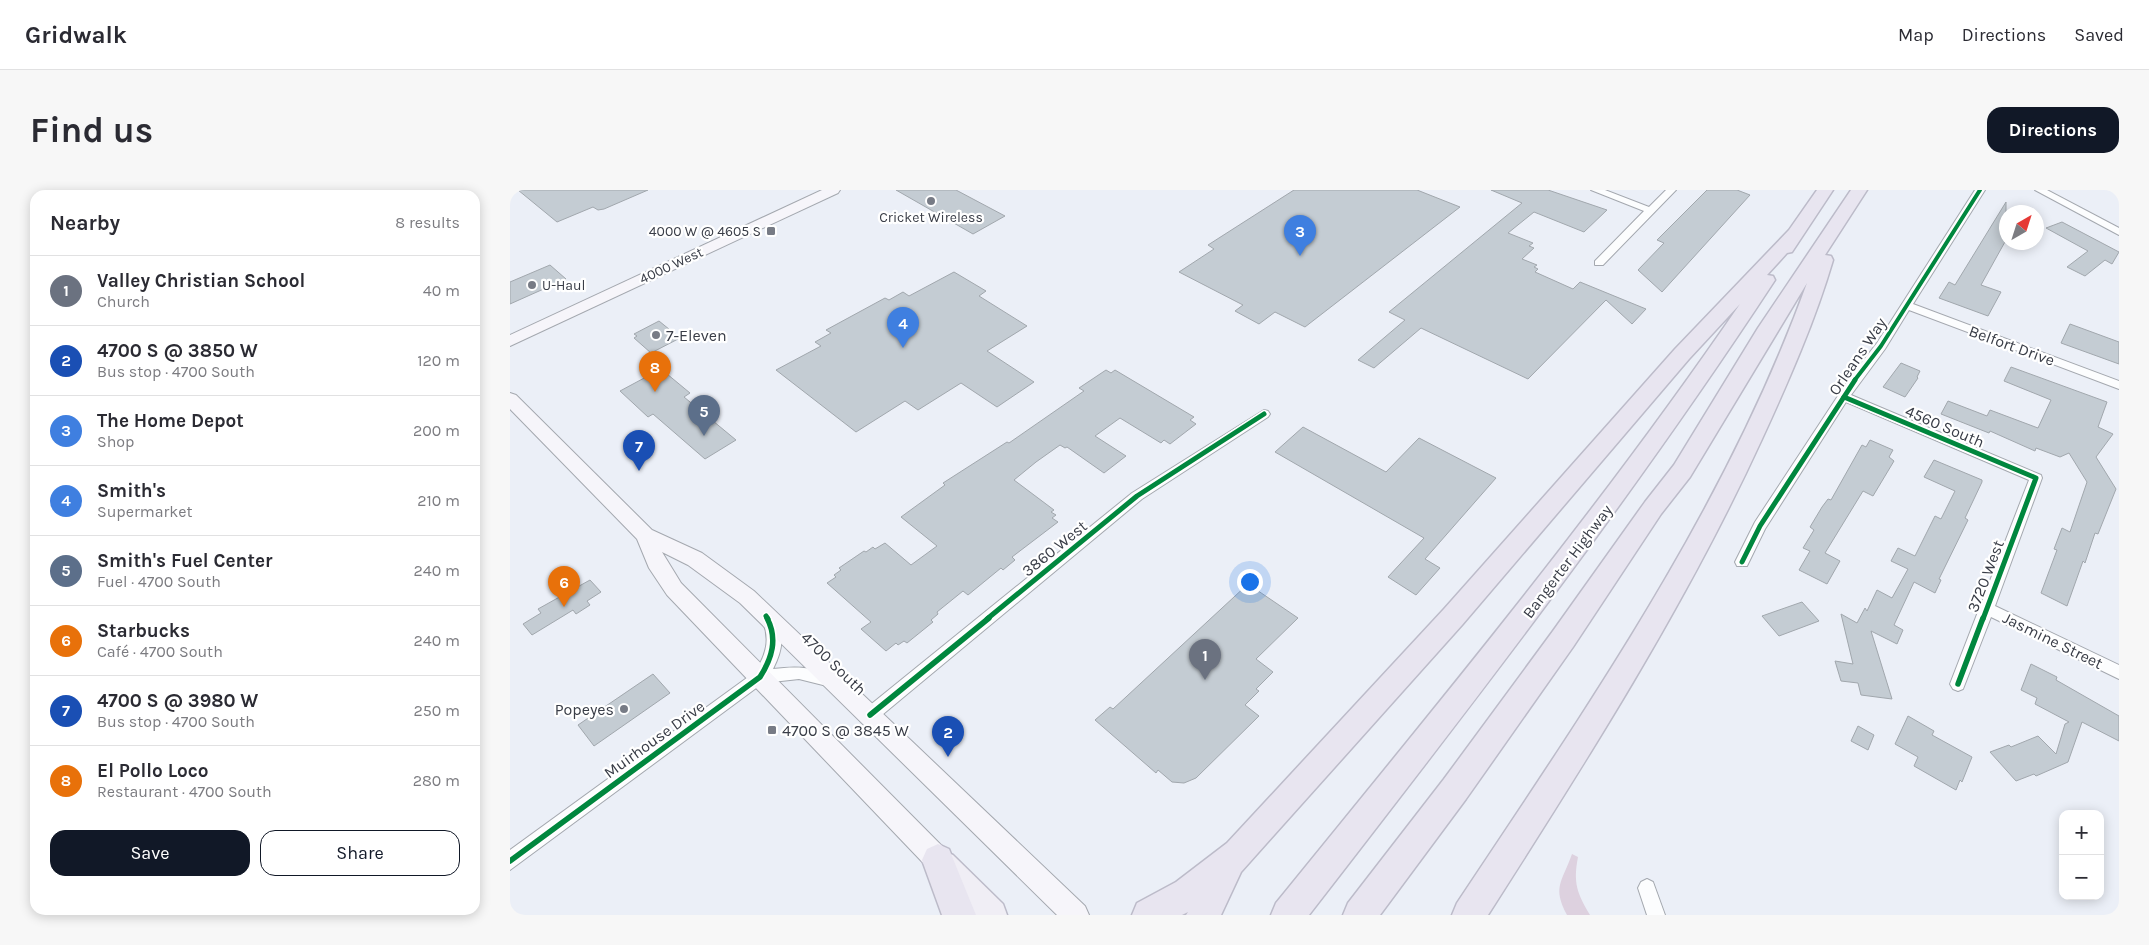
<!DOCTYPE html>
<html lang="en">
<head>
<meta charset="utf-8">
<style>
	body { margin:0; font-family:Karla,sans-serif; background:#f7f7f7; color:#2b2b33 }
	.controls { position:absolute; right:15px; bottom:15px; display:grid; overflow:hidden; border-radius:10px; box-shadow:0 2px 12px #0003 }
	.controls button { width:45px; height:45px; display:grid; place-items:center; padding:0; border:0; border-bottom:1px solid #e1e1e2; background:#fff; color:#2b2b33; font:25px sans-serif }
	.compass { position:absolute; left:1489px; top:15px; width:45px; height:45px; border-radius:50%; background:#fff; box-shadow:0 2px 12px #0003; rotate:39deg }
	.you { position:absolute; left:739px; top:391px; width:18px; height:18px; margin:-12px; border:4px solid #fff; border-radius:50%; background:#1a73e8; box-shadow:0 0 0 8px #1a73e833 }
	.badge { display:grid; place-items:center; width:32px; height:32px; border-radius:50%; background:#111827; color:#fff; font-size:16px; font-weight:700 }
	.pin { position:absolute; translate:-50% -41px; filter:drop-shadow(0 1px 2px #0008) }
	.pin::after { content:''; position:absolute; top:26px; width:18px; height:15px; background:inherit; clip-path:polygon(0 0,100% 0,50% 100%) }
	.list { margin:0; padding:0; list-style:none }
	h2 { display:flex; justify-content:space-between; align-items:center; height:65px; margin:0; padding:0 20px; font-size:21px }
	h2 small { font-size:16px; font-weight:400; color:#7c7c81 }
	.list li { display:grid; grid-template-columns:32px 1fr auto; gap:15px; align-items:center; box-sizing:border-box; height:70px; padding:0 20px; border-top:1px solid #e1e1e2 }
	.list b { display:block; font-size:19px; white-space:nowrap }
	.list p { margin:0; font-size:16px; white-space:nowrap; color:#7c7c81 }
	.list em { font-size:16px; font-style:normal; color:#7c7c81 }
	.actions { display:flex; gap:10px; padding:15px 20px }
	.actions a { flex:1; padding:11px 0; border:1px solid #111827; border-radius:15px; text-align:center; font-size:18px; color:#111827 }
	.actions .main { background:#111827; color:#fff }
	.map { position:relative; flex:none; width:1609px; height:725px; overflow:hidden; border-radius:15px }
	header { display:flex; align-items:center; gap:30px; box-sizing:border-box; height:70px; padding:0 25px; background:#fff; border-bottom:1px solid #e1e1e2 }
	header strong { font-size:24px }
	nav { display:flex; gap:28px; margin-inline-start:auto; font-size:18px }
	.intro { display:flex; align-items:center; justify-content:space-between; box-sizing:border-box; height:120px; padding:0 30px }
	h1 { margin:0; font-size:35px }
	.button { padding:12px 22px; border-radius:15px; background:#111827; color:#fff; font-size:18px; font-weight:700 }
	main { display:flex; gap:30px; padding:0 30px }
	aside { flex:1; background:#fff; border-radius:15px; box-shadow:0 2px 12px #0003 }
	.map>svg:first-child { display:block }
</style>
</head>
<body>
<header>
<strong>Gridwalk</strong>
<nav><a>Map</a><a>Directions</a><a>Saved</a></nav>
</header>
<div class="intro"><h1>Find us</h1><a class="button">Directions</a></div>
<main>
<aside>
<h2>Nearby<small>8 results</small></h2>
<ul class="list">
<li><span class="badge" style="background:#6b7280">1</span><div><b>Valley Christian School</b><p>Church</p></div><em>40 m</em></li>
<li><span class="badge" style="background:#1a4fb4">2</span><div><b>4700 S @ 3850 W</b><p>Bus stop · 4700 South</p></div><em>120 m</em></li>
<li><span class="badge" style="background:#3f7fe0">3</span><div><b>The Home Depot</b><p>Shop</p></div><em>200 m</em></li>
<li><span class="badge" style="background:#3f7fe0">4</span><div><b>Smith's</b><p>Supermarket</p></div><em>210 m</em></li>
<li><span class="badge" style="background:#5c6f8a">5</span><div><b>Smith's Fuel Center</b><p>Fuel · 4700 South</p></div><em>240 m</em></li>
<li><span class="badge" style="background:#e8710a">6</span><div><b>Starbucks</b><p>Café · 4700 South</p></div><em>240 m</em></li>
<li><span class="badge" style="background:#1a4fb4">7</span><div><b>4700 S @ 3980 W</b><p>Bus stop · 4700 South</p></div><em>250 m</em></li>
<li><span class="badge" style="background:#e8710a">8</span><div><b>El Pollo Loco</b><p>Restaurant · 4700 South</p></div><em>280 m</em></li>
</ul>
<div class="actions"><a class="main">Save</a><a>Share</a></div>
</aside>
<div class="map">
<svg width="1609" height="725" viewBox="0 0 1609 725">
	<rect width="100%" height="100%" fill="#ebeff7"/>
	<!-- green -->
	<path fill="#ddd1df" d="M 1062,664 L 1068,667 C 1063,693 1067,703 1080,725 L 1057,725 C 1042,697 1052,692 1062,664 Z"/>
	<!-- building -->
	<g fill="#c4ccd3" stroke="#a1a7ad">
		<polygon points="8,0 138,0 94,19 88,20 83,17 47,32"/>
		<polygon points="386,0 446,0 495,26 463,44"/>
		<polygon points="784,0 907,0 950,17 795,137 765,122 749,134 725,121 733,115 669,82 704,59 698,55"/>
		<polygon points="981,0 1038,0 1097,20 1074,42 1024,22 998,43 1023,53 1019,56 1024,58 1012,69 1027,75 1024,77 1028,79 1025,82 1063,99 1070,92 1136,119 1122,134 1096,110 1018,189 911,138 864,178 848,170 895,130 879,122 1012,13"/>
		<polygon points="1197,0 1227,0 1240,5 1152,102 1128,80 1154,53 1147,50"/>
		<polygon points="1496,12 1496,50 1471,95 1491,102 1478,126 1429,108 1439,92 1445,95"/>
		<polygon points="1552,32 1609,62 1602,74 1595,70 1575,86 1557,77 1578,61 1536,38"/>
		<polygon points="40,75 56,89 0,114 0,92"/>
		<polygon points="444,82 476,101 469,106 517,136 477,161 524,192 487,217 451,193 408,220 395,211 346,242 266,180 311,156 305,152 321,143 316,140 375,108 379,110 393,102 399,106"/>
		<polygon points="149,131 170,148 141,163 124,148 127,146 124,144"/>
		<polygon points="1560,134 1609,152 1609,174 1551,153"/>
		<polygon points="1391,173 1410,181 1407,187 1408,188 1395,207 1373,197"/>
		<polygon points="1501,177 1597,212 1588,237 1603,244 1586,267 1606,299 1588,344 1585,343 1575,373 1573,371 1557,416 1531,403 1547,360 1544,359 1552,338 1560,342 1577,292 1559,263 1550,267 1526,258 1525,261 1480,241 1479,243 1431,224 1438,211 1477,226 1480,220 1528,238 1541,210 1494,191"/>
		<polygon points="151,179 180,203 174,207 226,250 195,269 143,224 138,227 110,201"/>
		<polygon points="596,180 601,183 605,180 684,227 680,230 686,234 660,254 654,250 651,253 610,228 585,246 616,266 594,283 557,257 555,258 550,255 526,272 504,290 544,320 541,322 546,325 542,328 548,332 502,367 505,370 493,380 491,378 458,405 453,401 427,422 428,424 421,430 423,432 397,453 394,451 388,455 386,453 376,461 351,439 361,432 317,393 326,387 324,385 331,380 329,378 354,361 356,362 363,357 365,359 375,353 401,375 427,356 391,327 435,295 433,293 497,252 499,253 574,201 569,198"/>
		<polygon points="793,237 876,282 909,248 986,288 915,369 930,378 906,405 878,387 914,348 765,262"/>
		<polygon points="1360,250 1383,260 1379,267 1384,271 1363,306 1353,301 1315,363 1330,371 1317,394 1289,380 1300,361 1293,358 1304,340 1300,337 1312,317 1318,309 1321,310 1352,255 1356,257"/>
		<polygon points="1424,270 1472,290 1472,292 1455,328 1458,330 1429,389 1431,390 1425,403 1404,392 1384,435 1393,440 1387,454 1361,441 1382,509 1351,505 1348,493 1331,491 1325,471 1343,474 1331,424 1347,433 1355,418 1357,421 1367,400 1382,408 1398,379 1381,371 1388,358 1405,366 1425,326 1431,329 1445,301 1414,287"/>
		<polygon points="80,390 91,402 77,411 80,415 66,424 63,420 22,445 13,434 31,423 28,419"/>
		<polygon points="738,394 788,428 746,469 763,482 746,499 749,501 735,515 749,526 686,588 674,593 662,592 648,580 646,583 585,530 600,517 603,519"/>
		<polygon points="1292,412 1309,431 1269,446 1252,426"/>
		<polygon points="1521,474 1547,487 1546,490 1609,526 1609,551 1572,532 1558,572 1526,586 1524,584 1506,591 1480,562 1499,555 1501,557 1528,546 1546,564 1555,534 1559,532 1525,514 1527,508 1511,500"/>
		<polygon points="143,484 160,503 84,556 68,535"/>
		<polygon points="1398,526 1424,541 1422,545 1462,567 1452,592 1450,590 1446,600 1404,576 1408,567 1385,554"/>
		<polygon points="1348,536 1364,545 1358,560 1341,551"/>
	</g>
	<g fill="none" stroke-linecap="round" stroke-linejoin="round">
		<!-- street casing -->
		<g stroke="#a4a8af" stroke-width="2">
			<g id="street">
				<polygon points="1081,0 1095,0 1139,17 1156,0 1166,0 1093,75 1085,75 1085,71 1134,21"/>
				<polygon points="1465,0 1475,0 1403,114 1609,191 1609,199 1399,120 1375,159 1341,205 1531,285 1532,288 1485,416 1609,475 1609,489 1481,427 1453,499 1448,501 1443,499 1440,494 1519,290 1336,212 1255,339 1237,376 1227,376 1225,372 1245,332 1339,189 1367,153"/>
				<polygon points="1525,0 1537,0 1609,38 1609,45"/>
				<polygon points="754,220 758,221 760,224 758,227 632,309 366,530 360,532 354,530 352,525 354,520 622,303"/>
				<path d="M 259,424 L 264,426 C 275,445 273,459 263,479 C 285,476 302,477 322,484 L 325,489 L 322,494 L 317,496 L 289,489 L 253,493 L 0,680 L 0,660 L 245,482 C 256,465 261,449 252,430 L 254,426 Z"/>
				<polygon points="1137,689 1143,692 1155,725 1137,725 1128,698 1131,692"/>
			</g>
		</g>
		<!-- secondary casing -->
		<g stroke="#a4a8af" stroke-width="2">
			<g id="secondary">
				<polygon points="312,0 330,0 328,3 0,156 0,145"/>
				<polygon points="0,203 6,205 142,340 192,363 244,401 575,716 579,725 547,725 230,413 178,375 152,362 171,393 437,661 441,670 437,679 428,683 419,679 157,405 139,378 127,349 0,219"/>
			</g>
		</g>
		<!-- primary casing -->
		<g stroke="#bcbbc9" stroke-width="3">
			<polygon id="primary" points="433,661 443,665 493,714 497,725 461,725 423,685 419,675 423,665"/>
		</g>
		<!-- highway casing -->
		<g stroke="#bcbbc9" stroke-width="3">
			<g id="highway">
				<path d="M 1307,0 L 1323,0 L 1282,62 L 1277,63 L 1257,85 L 1263,86 L 1265,90 C 1121,310 960,517 799,725 L 761,725 L 766,713 C 925,517 1087,323 1230,114 L 1179,169 L 952,435 L 731,682 L 711,725 L 676,725 L 678,722 L 672,725 L 622,725 L 627,713 L 666,692 L 717,653 L 934,419 L 1165,159 L 1279,40 Z"/>
				<path d="M 1341,0 L 1357,0 L 1315,65 L 1321,66 L 1323,70 C 1305,131 1279,190 1252,249 C 1176,415 1077,570 978,725 L 942,725 L 947,713 C 1078,516 1216,318 1297,93 L 1180,287 L 1151,324 L 1063,457 L 956,609 L 870,725 L 833,725 L 838,713 L 934,589 L 1043,441 L 1135,312 L 1164,275 L 1248,138 Z"/>
				<polygon points="428,654 439,659 466,725 432,725 412,670 417,659"/>
			</g>
		</g>
		<!-- street -->
		<use href="#street" fill="#fcfdfe" fill-rule="evenodd"/>
		<!-- secondary -->
		<use href="#secondary" fill="#f6f5fa" fill-rule="evenodd"/>
		<!-- primary -->
		<use href="#primary" fill="#f0eef5" fill-rule="evenodd"/>
		<!-- highway -->
		<use href="#highway" fill="#e8e5f0" fill-rule="evenodd"/>
		<!-- cycleway-far2 casing -->
		<g stroke="#fff" stroke-width="6">
			<polyline id="cycleway-far2" points="1344,191 1371,156 1470,0"/>
		</g>
		<!-- cycleway-far1 casing -->
		<g stroke="#fff" stroke-width="8">
			<g id="cycleway-far1">
				<polyline points="1334,207 1526,288 1473,429"/>
				<polyline points="1232,372 1250,336 1345,190"/>
				<polyline points="256,426 258,429"/>
				<polyline points="477,429 627,306 754,224"/>
			</g>
		</g>
		<!-- cycleway casing -->
		<g stroke="#fff" stroke-width="9">
			<g id="cycleway">
				<polyline points="1448,494 1473,428"/>
				<polyline points="360,525 479,428"/>
				<path d="M 0,671 L 250,487 C 262,468 268,449 257,428"/>
			</g>
		</g>
		<!-- cycleway-far2 -->
		<use href="#cycleway-far2" stroke="#00873e" stroke-width="4"/>
		<!-- cycleway-far1 -->
		<use href="#cycleway-far1" stroke="#00873e" stroke-width="5"/>
		<!-- cycleway -->
		<use href="#cycleway" stroke="#00873e" stroke-width="5.5"/>
	</g>
	<!-- markers -->
	<g fill="#777b85" stroke="#fff" stroke-width="2">
		<circle cx="421" cy="11" r="5"/>
		<rect x="256" y="36" width="10" height="10" rx="2.5"/>
		<circle cx="22" cy="95" r="5"/>
		<circle cx="146" cy="145" r="5"/>
		<circle cx="114" cy="519" r="5"/>
		<rect x="257" y="535" width="10" height="10" rx="2.5"/>
	</g>
	<g text-anchor="middle" stroke-width="4.5" stroke-linejoin="round" paint-order="stroke">
		<!-- far-poi labels -->
		<g font-size="14" fill="#393d47" stroke="#fff">
			<text x="421" y="32">Cricket Wireless</text>
			<text x="251" y="46" text-anchor="end">4000 W @ 4605 S</text>
			<text x="32" y="100" text-anchor="start">U-Haul</text>
		</g>
		<!-- far-street labels -->
		<g font-size="14" fill="#393d47" stroke="#fff">
			<text transform="translate(161 75) rotate(-25)" y="5">4000 West</text>
		</g>
		<!-- poi labels -->
		<g font-size="16" fill="#393d47" stroke="#fff" text-anchor="start">
			<text x="156" y="151">7-Eleven</text>
			<text x="104" y="525" text-anchor="end">Popeyes</text>
			<text x="272" y="546">4700 S @ 3845 W</text>
		</g>
		<!-- street labels -->
		<g font-size="16" fill="#393d47" stroke="#fff">
			<text transform="translate(1502 155) rotate(20)" y="6">Belfort Drive</text>
			<text transform="translate(1347 166) rotate(-56)" y="6">Orleans Way</text>
			<text transform="translate(1435 236) rotate(23)" y="6">4560 South</text>
			<text transform="translate(544 358) rotate(-39)" y="6">3860 West</text>
			<text transform="translate(1057 371) rotate(-53)" y="6">Bangerter Highway</text>
			<text transform="translate(1475 386) rotate(-69)" y="6">3720 West</text>
			<text transform="translate(1543 450) rotate(26)" y="6">Jasmine Street</text>
			<text transform="translate(324 473) rotate(44)" y="6">4700 South</text>
			<text transform="translate(144 549) rotate(-36)" y="6">Muirhouse Drive</text>
		</g>
	</g>
</svg>
<div class="controls">
<button>+</button>
<button>−</button>
</div>
<svg class="compass" viewBox="-18 -18 36 36"><path d="M0-13l5 13h-10z" fill="#e53935"/><path d="M0 13l5-13h-10z" fill="#7c7c81"/></svg>
<div class="you"></div>
<div class="pin badge" style="left:695px;top:490px;background:#6b7280">1</div>
<div class="pin badge" style="left:438px;top:567px;background:#1a4fb4">2</div>
<div class="pin badge" style="left:790px;top:66px;background:#3f7fe0">3</div>
<div class="pin badge" style="left:393px;top:158px;background:#3f7fe0">4</div>
<div class="pin badge" style="left:194px;top:246px;background:#5c6f8a">5</div>
<div class="pin badge" style="left:54px;top:417px;background:#e8710a">6</div>
<div class="pin badge" style="left:129px;top:281px;background:#1a4fb4">7</div>
<div class="pin badge" style="left:145px;top:202px;background:#e8710a">8</div>
</div>
</main>
</body>
</html>
